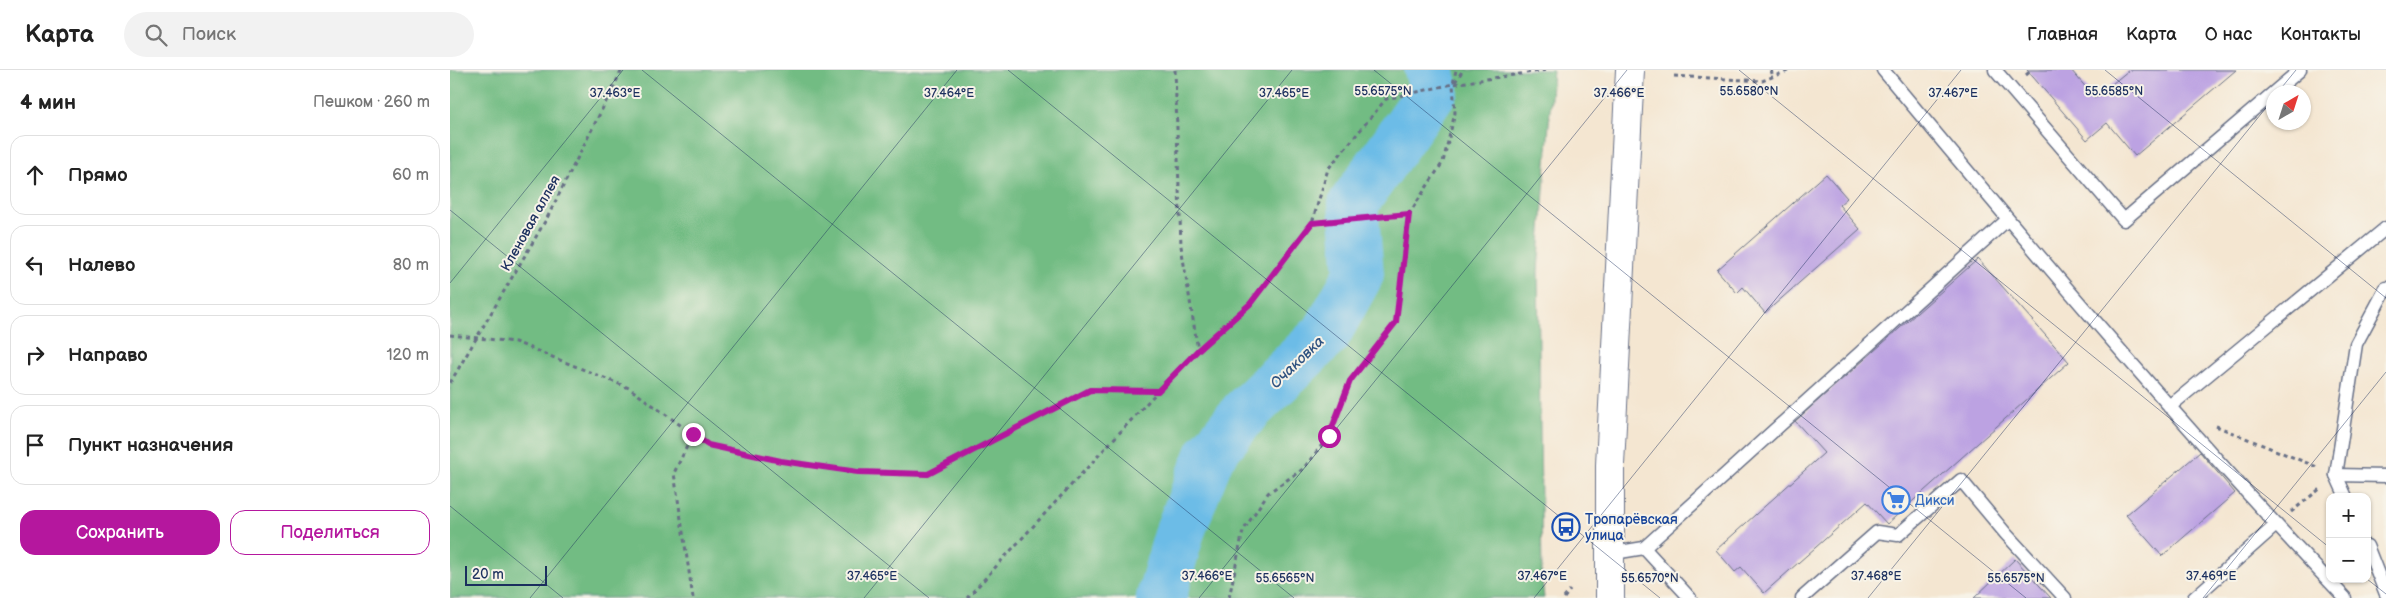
<!DOCTYPE html>
<html lang="ru">
<head>
<meta charset="utf-8">
<style>
	body { margin:0; font-family:"Balsamiq Sans",sans-serif; background:#f2f2f2; color:#222 }
	.controls { position:absolute; right:15px; bottom:15px; display:grid; overflow:hidden; border-radius:10px; box-shadow:0 1px 4px #0004 }
	.controls button { width:45px; height:45px; display:grid; place-items:center; padding:0; border:0; border-bottom:1px solid #e0e0e0; background:#fff; color:#222; font:25px sans-serif }
	.compass { position:absolute; left:1816px; top:15px; width:45px; height:45px; border-radius:50%; background:#fff; box-shadow:0 1px 4px #0004; rotate:39deg }
	.scale { position:absolute; left:15px; bottom:12px; width:82px; box-sizing:border-box; padding-left:5px; border:2px solid #1b2f5e; border-top:0; font-size:14px; line-height:18px; white-space:nowrap; color:#1b2f5e; -webkit-text-stroke:4px #f7f3e8; paint-order:stroke }
	.stop { position:absolute; width:15px; height:15px; margin:-11px; border:4px solid #b5179e; border-radius:50%; background:#fff }
	.stop.end { background:#b5179e; border-color:#fff; box-shadow:0 1px 5px #0008 }
	.list { margin:0; padding:0; list-style:none }
	h2 { display:flex; justify-content:space-between; align-items:center; height:65px; margin:0; padding:0 20px; font-size:21px }
	h2 small { font-size:16px; font-weight:400; color:#767676 }
	.list li { display:grid; grid-template-columns:32px 1fr auto; gap:15px; align-items:center; box-sizing:border-box; height:80px; margin:0 10px 10px; padding:0 10px; border:1px solid #e0e0e0; border-radius:15px }
	.list b { display:block; font-size:19px; white-space:nowrap }
	.list em { font-size:16px; font-style:normal; color:#767676 }
	.actions { display:flex; gap:10px; padding:15px 20px }
	.actions a { flex:1; padding:11px 0; border:1px solid #b5179e; border-radius:15px; text-align:center; font-size:18px; color:#b5179e }
	.actions .main { background:#b5179e; color:#fff }
	.icon { flex:none; width:28px; height:28px; fill:none; stroke:currentColor; stroke-width:2; stroke-linecap:round; stroke-linejoin:round }
	.map { position:relative; flex:none; width:1936px; height:528px; overflow:hidden }
	header { display:flex; align-items:center; gap:30px; box-sizing:border-box; height:70px; padding:0 25px; background:#fff; border-bottom:1px solid #e0e0e0 }
	header strong { font-size:24px }
	nav { display:flex; gap:28px; margin-inline-start:auto; font-size:18px }
	.search { width:350px; height:45px; background:#f2f2f2; display:flex; align-items:center; gap:12px; box-sizing:border-box; padding:0 18px; border-radius:28px; color:#767676; font-size:19px }
	main { display:flex }
	aside { flex:1; background:#fff }
	.map>svg:first-child { display:block }
</style>
</head>
<body>
<header>
<strong>Карта</strong>
<div class="search"><svg class="icon" aria-label="search" viewBox="0 0 24 24"><circle cx="10" cy="10" r="6"/><path d="M15 15l6 6"/></svg>Поиск</div>
<nav><a>Главная</a><a>Карта</a><a>О нас</a><a>Контакты</a></nav>
</header>
<main>
<aside>
<h2>4 мин<small>Пешком · 260 m</small></h2>
<ul class="list">
<li><svg class="icon" aria-label="ahead" viewBox="0 0 24 24"><path d="M12 20V5M6 11l6-6 6 6"/></svg><div><b>Прямо</b></div><em>60 m</em></li>
<li><svg class="icon" aria-label="left" viewBox="0 0 24 24"><path d="M17 20v-9H6M10 6l-5 5 5 5"/></svg><div><b>Налево</b></div><em>80 m</em></li>
<li><svg class="icon" aria-label="right" viewBox="0 0 24 24"><path d="M7 20v-9h11M14 6l5 5-5 5"/></svg><div><b>Направо</b></div><em>120 m</em></li>
<li><svg class="icon" aria-label="arrive" viewBox="0 0 24 24"><path d="M6 21V4h12l-3 4 3 4H6"/></svg><div><b>Пункт назначения</b></div></li>
</ul>
<div class="actions"><a class="main">Сохранить</a><a>Поделиться</a></div>
</aside>
<div class="map">
<svg width="1936" height="528" viewBox="0 0 1936 528">
	<rect width="100%" height="100%" fill="#f7f3e8"/>
	<filter id="ink" filterUnits="userSpaceOnUse"><feTurbulence type="fractalNoise" baseFrequency=".02" numOctaves="2"/><feDisplacementMap in="SourceGraphic" scale="10" xChannelSelector="R" yChannelSelector="G"/><feConvolveMatrix kernelMatrix="1 2 1 2 8 2 1 2 1" color-interpolation-filters="sRGB"/></filter>
	<filter id="wash" filterUnits="userSpaceOnUse"><feTurbulence type="fractalNoise" baseFrequency=".0096" numOctaves="4" result="noise"/><feDisplacementMap in="SourceGraphic" scale="20" xChannelSelector="R" yChannelSelector="G"/><feGaussianBlur stdDeviation="1.12" result="paint"/><feColorMatrix in="noise" values="0 0 0 0 0 0 0 0 0 0 0 0 0 0 0 0 0 1.4 0 .05"/><feComposite in="paint" operator="in"/></filter>
	<g filter="url(#wash)">
		<rect width="100%" height="100%" fill="#f4e6d1"/>
		<!-- forest -->
		<polygon fill="#72bc83" stroke="#467670" points="0,0 1103,0 1088,201 1092,508 1094,528 0,528"/>
		<g fill="none" stroke-linecap="round" stroke-linejoin="round">
			<!-- river -->
			<polyline stroke="#6cbce7" stroke-width="50" points="711,528 730,461 760,385 795,342 876,264 909,204 903,134 984,19 979,0"/>
		</g>
		<g id="blocks">
			<!-- building -->
			<g fill="#bca2e2">
				<polygon points="1577,0 1621,0 1645,28 1679,0 1786,0 1685,86 1657,53 1637,70"/>
				<polygon points="1376,104 1397,128 1389,135 1410,159 1315,243 1293,217 1287,223 1267,200"/>
				<polygon points="1528,189 1619,292 1437,454 1417,432 1314,523 1291,497 1285,502 1266,480 1374,383 1345,351"/>
				<polygon points="1750,382 1785,423 1712,486 1676,445"/>
				<polygon points="1565,489 1601,528 1524,528"/>
			</g>
		</g>
	</g>
	<g filter="url(#ink)">
		<use href="#blocks" fill-opacity="0" stroke="#676f86" stroke-width="1"/>
		<g fill="none" stroke-linecap="round" stroke-linejoin="round">
			<!-- lane casing -->
			<g stroke="#676f86" stroke-width="15">
				<g id="lane">
					<path d="M 1433,0 C 1583,180 1734,359 1895,528"/>
					<polyline points="1545,0 1674,150 1850,0"/>
					<polyline points="1719,337 1936,158"/>
					<polyline points="1886,405 1936,406"/>
					<polyline points="1896,427 1886,405 1906,274 1936,218"/>
					<polyline points="1917,476 1936,524"/>
					<polyline points="1194,478 1240,528"/>
					<polyline points="1158,484 1194,478 1557,150"/>
					<polyline points="1352,528 1427,462 1448,465 1511,410 1556,464 1615,528"/>
					<polyline points="1744,528 1826,455"/>
				</g>
			</g>
			<!-- secondary casing -->
			<g stroke="#676f86" stroke-width="30">
				<polyline id="secondary" points="1160,528 1160,395 1180,0"/>
			</g>
			<!-- path -->
			<g stroke="#676f86" stroke-width="3" stroke-dasharray="4 4" stroke-linecap="butt">
				<polyline points="725,0 731,176 748,280"/>
				<polyline points="1321,0 1323,7"/>
				<polyline points="1576,5 1582,0"/>
				<polyline points="1224,6 1312,11 1340,0"/>
				<polyline points="1005,12 1013,0"/>
				<polyline points="862,153 959,144"/>
				<polyline points="0,265 65,272 179,318 258,375 331,391 408,402 478,404 640,320 707,321"/>
				<polyline points="0,313 97,148 172,0"/>
				<polyline points="1766,356 1867,397"/>
				<polyline points="1841,442 1871,418"/>
				<polyline points="243,528 224,403 243,364"/>
				<polyline points="517,528 708,321 748,280 800,234 862,153 878,99 936,29 1003,14 1097,0"/>
				<polyline points="779,528 793,461 818,423 853,399 879,366 900,311 946,252 959,144 993,92 1005,43 1003,14 1006,0"/>
				<polyline points="1114,528 1120,520"/>
			</g>
			<!-- lane -->
			<use href="#lane" stroke="#fff" stroke-width="12"/>
			<!-- secondary -->
			<use href="#secondary" stroke="#fff" stroke-width="28"/>
		</g>
	</g>
	<g fill="none" stroke-linecap="round" stroke-linejoin="round" filter="url(#ink)">
		<!-- route -->
		<polyline stroke="#b5179e" stroke-width="6" points="243,364 258,375 331,391 408,402 478,404 640,320 708,321 748,280 800,234 862,153 959,144 946,252 900,311 879,366"/>
	</g>
	<!-- ticks -->
	<path fill="none" stroke="#1b2f5e" stroke-width="1" stroke-opacity="0.45" d="M 192,0 L 844,528M 558,0 L 1210,528M 924,0 L 1576,528M 1289,0 L 1880,478M 1655,0 L 1936,228M 1828,22 L 1846,0M 0,140 L 479,528M 0,213 L 173,0M 0,436 L 113,528M 1917,509 L 1936,524M 80,528 L 507,0M 414,528 L 842,0M 749,528 L 1177,0M 1084,528 L 1511,0M 1418,528 L 1824,28M 1753,528 L 1936,302"/>
	<!-- icons -->
	<defs>
		<g id="supermarket-ring" transform="scale(1.4375)"><circle r="9.5" fill="#f7f3e8" stroke="#3f7fe0" stroke-width="1.5"/><path d="M-6-5.5h2.5l.6 2H6L4.5 2H-2.5L-4.4-4H-6ZM-1.5 3.2a1.3 1.3 0 1 0 .1 0ZM3 3.2a1.3 1.3 0 1 0 .1 0Z" fill="#3f7fe0"/></g>
		<g id="bus-ring" transform="scale(1.4375)"><circle r="9.5" fill="#f7f3e8" stroke="#1a4fb4" stroke-width="1.5"/><path d="M-5-6H5V4H4V6H2V4H-2V6H-4V4H-5ZM-3.5-4V0h7V-4ZM-3.5 1.2v1.5H-2V1.2ZM2 1.2v1.5H3.5V1.2Z" fill="#1a4fb4"/></g>
	</defs>
	<g fill-rule="evenodd">
		<use href="#supermarket-ring" x="1446" y="430"/>
		<use href="#bus-ring" x="1116" y="457"/>
	</g>
	<g text-anchor="middle" stroke-width="4" stroke-linejoin="round" paint-order="stroke">
		<!-- street labels -->
		<g font-size="14" fill="#1b2f5e" stroke="#f7f3e8">
			<text transform="translate(80 153) rotate(-61)" y="5">Кленовая аллея</text>
		</g>
		<!-- shop labels -->
		<g font-size="14" fill="#366cbe" stroke="#f7f3e8" text-anchor="start">
			<text x="1465" y="435">Дикси</text>
		</g>
		<!-- transit labels -->
		<g font-size="14" fill="#164399" stroke="#f7f3e8" text-anchor="start">
			<text x="1135" y="454">Тропарёвская<tspan x="1135" dy="16">улица</tspan></text>
		</g>
		<!-- water labels -->
		<g font-size="15" font-style="italic" fill="#2f5280" stroke="#f7f3e8">
			<text transform="translate(847 292) rotate(-44)" y="5">Очаковка</text>
		</g>
	</g>
	<g font-size="12" text-anchor="middle" fill="#1b2f5e" stroke="#f7f3e8" stroke-width="4" stroke-linejoin="round" paint-order="stroke">
		<text x="933" y="25">55.6575°N</text>
		<text x="1299" y="25">55.6580°N</text>
		<text x="1664" y="25">55.6585°N</text>
		<text x="165" y="27">37.463°E</text>
		<text x="499" y="27">37.464°E</text>
		<text x="834" y="27">37.465°E</text>
		<text x="1169" y="27">37.466°E</text>
		<text x="1503" y="27">37.467°E</text>
		<text x="422" y="510">37.465°E</text>
		<text x="757" y="510">37.466°E</text>
		<text x="1092" y="510">37.467°E</text>
		<text x="1426" y="510">37.468°E</text>
		<text x="1761" y="510">37.469°E</text>
		<text x="835" y="512">55.6565°N</text>
		<text x="1200" y="512">55.6570°N</text>
		<text x="1566" y="512">55.6575°N</text>
	</g>
</svg>
<div class="controls">
<button>+</button>
<button>−</button>
</div>
<svg class="compass" viewBox="-18 -18 36 36"><path d="M0-13l5 13h-10z" fill="#e53935"/><path d="M0 13l5-13h-10z" fill="#767676"/></svg>
<div class="scale">20 m</div>
<div class="stop" style="left:879px;top:366px"></div>
<div class="stop end" style="left:243px;top:364px"></div>
</div>
</main>
</body>
</html>
